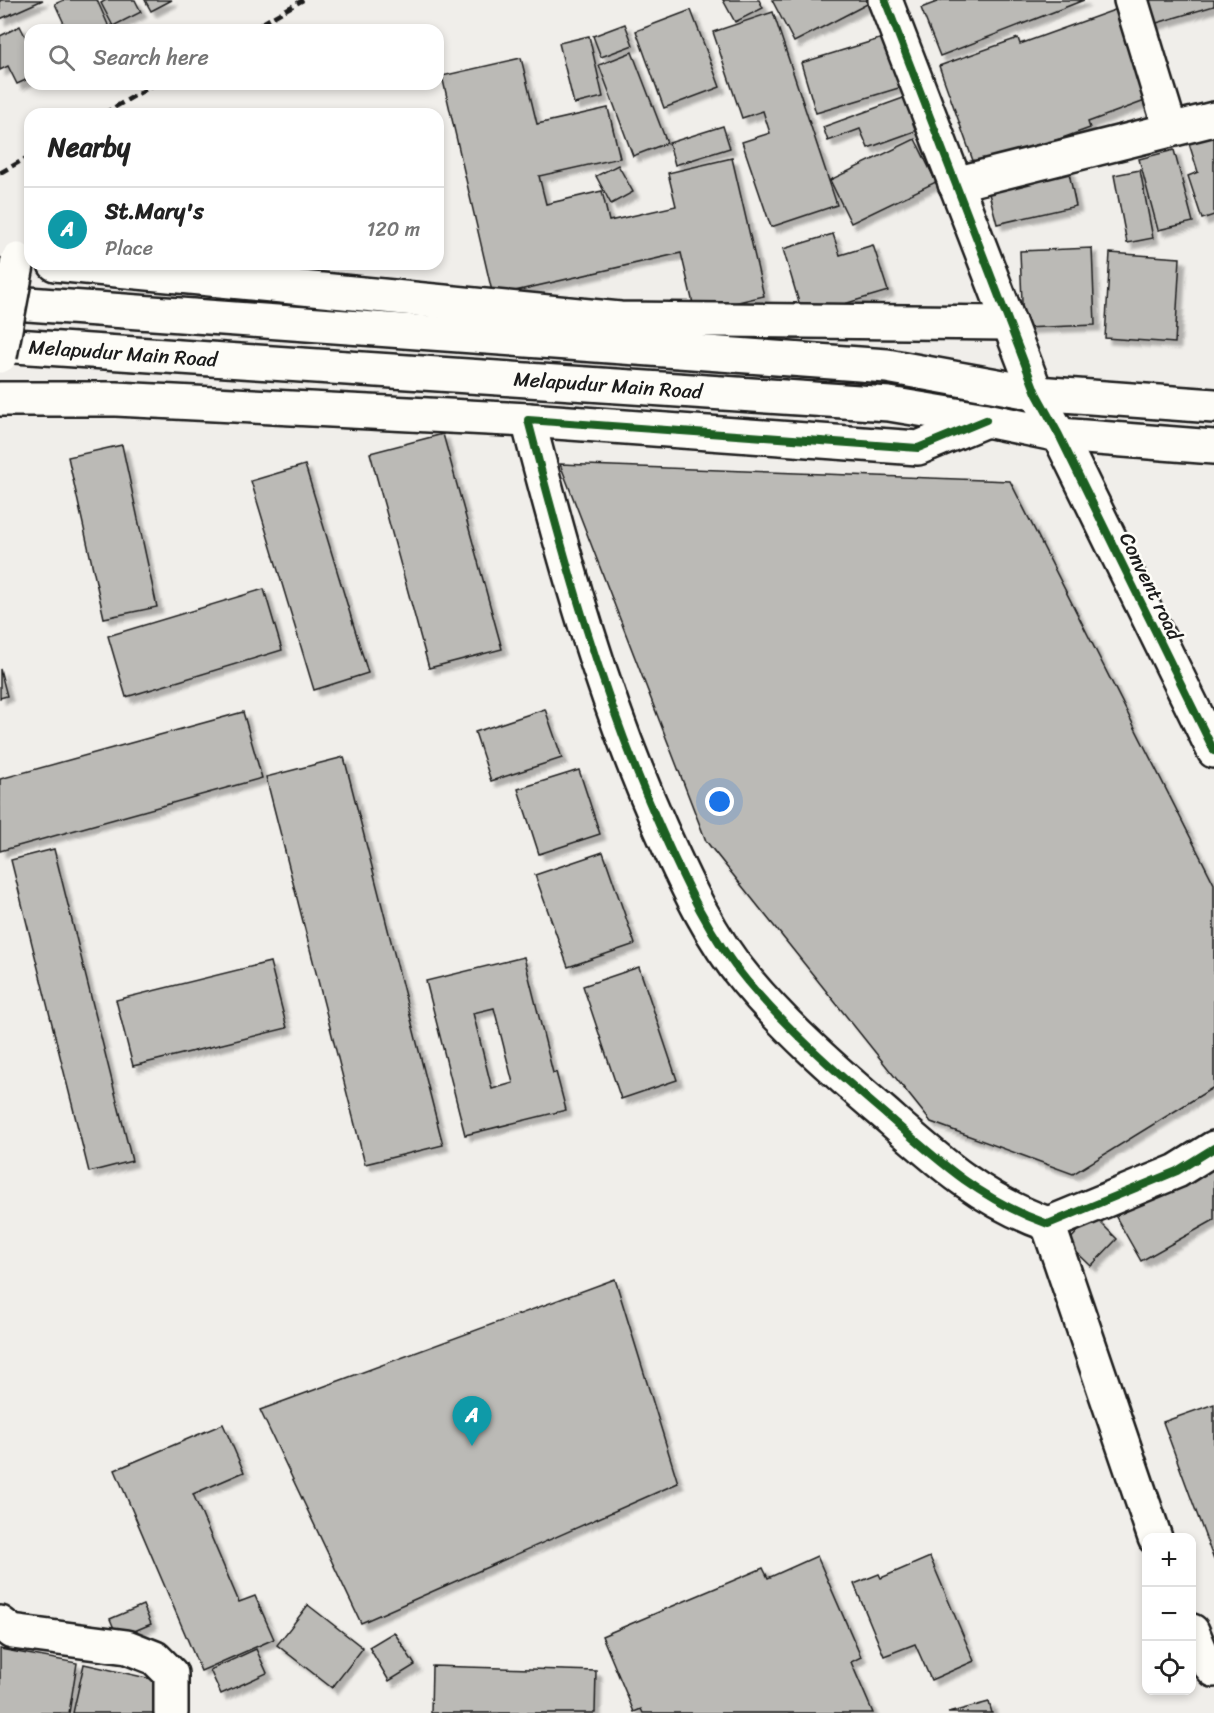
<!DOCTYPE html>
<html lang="en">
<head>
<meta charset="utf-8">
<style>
	body { margin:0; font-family:Sriracha,sans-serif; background:#f6f6f6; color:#222 }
	.controls { position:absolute; right:18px; bottom:18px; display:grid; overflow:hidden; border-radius:12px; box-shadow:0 3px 9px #0003 }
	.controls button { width:54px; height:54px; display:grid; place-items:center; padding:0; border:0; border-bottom:2px solid #e0e0e0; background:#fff; color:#222; font:30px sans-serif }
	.you { position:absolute; left:720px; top:802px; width:21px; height:21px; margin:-15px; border:4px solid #fff; border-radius:50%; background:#1a73e8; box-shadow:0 0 0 9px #1a73e833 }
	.badge { display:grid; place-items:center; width:39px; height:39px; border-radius:50%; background:#0b8043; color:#fff; font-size:20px; font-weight:700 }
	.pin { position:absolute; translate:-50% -50px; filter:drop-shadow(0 2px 3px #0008) }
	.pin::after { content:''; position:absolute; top:32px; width:21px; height:18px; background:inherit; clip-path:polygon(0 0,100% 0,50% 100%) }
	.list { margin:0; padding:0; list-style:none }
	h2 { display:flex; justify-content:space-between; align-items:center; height:78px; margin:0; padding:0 24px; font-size:26px }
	h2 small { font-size:20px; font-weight:400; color:#767676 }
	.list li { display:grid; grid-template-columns:39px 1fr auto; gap:18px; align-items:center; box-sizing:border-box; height:84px; padding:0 24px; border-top:2px solid #e0e0e0 }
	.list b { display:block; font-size:22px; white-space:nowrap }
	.list p { margin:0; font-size:20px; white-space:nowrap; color:#767676 }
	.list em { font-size:20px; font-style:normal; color:#767676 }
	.icon { flex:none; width:33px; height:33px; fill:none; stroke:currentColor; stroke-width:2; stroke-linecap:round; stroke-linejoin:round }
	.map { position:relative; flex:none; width:1214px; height:1713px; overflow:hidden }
	.search { position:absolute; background:#fff; box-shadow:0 3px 9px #0003; left:24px; top:24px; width:420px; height:66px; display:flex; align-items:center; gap:15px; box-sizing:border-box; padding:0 21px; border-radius:18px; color:#767676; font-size:22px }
	.panel { position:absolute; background:#fff; box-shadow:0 3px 9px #0003; left:24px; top:108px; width:420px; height:162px; border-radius:18px }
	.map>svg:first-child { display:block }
</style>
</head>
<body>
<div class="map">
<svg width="1214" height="1713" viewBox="0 0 1214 1713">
	<defs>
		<filter id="shadow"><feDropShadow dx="5.5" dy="5.5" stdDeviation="1.5" flood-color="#0004"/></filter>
	</defs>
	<rect width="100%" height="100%" fill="#f0eeea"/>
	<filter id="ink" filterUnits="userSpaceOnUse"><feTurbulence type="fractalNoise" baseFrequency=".0167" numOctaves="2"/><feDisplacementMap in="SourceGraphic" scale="12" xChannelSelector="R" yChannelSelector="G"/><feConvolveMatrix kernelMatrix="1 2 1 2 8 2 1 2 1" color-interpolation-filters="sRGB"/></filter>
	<g filter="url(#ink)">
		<!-- building -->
		<g fill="#bbbab6" stroke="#1c1c1c" stroke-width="1.5" fill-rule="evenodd" filter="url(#shadow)">
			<polygon points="0,0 43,0 0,19"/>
			<polygon points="64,0 97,0 109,27 102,30 67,30 55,4"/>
			<polygon points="106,0 135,0 141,12 113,26 101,3"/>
			<polygon points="145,0 172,0 151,11"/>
			<polygon points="723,0 759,0 763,8 735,22"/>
			<polygon points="772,0 875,0 794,42"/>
			<polygon points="942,0 1084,0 940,56 921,8"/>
			<polygon points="1143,0 1214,0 1214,6 1150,25"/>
			<polygon points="1120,8 1153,98 1088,122 1090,128 976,169 939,66 1018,38 1020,44"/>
			<polygon points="691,10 720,87 664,108 636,31"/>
			<polygon points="773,12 837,205 771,227 742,142 770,133 763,111 742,118 713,32"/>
			<polygon points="625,24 633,45 601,57 593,36"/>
			<polygon points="20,26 30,46 30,78 17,84 8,66 0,70 0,36"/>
			<polygon points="589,36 603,97 574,104 559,43"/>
			<polygon points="886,37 902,87 816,113 801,63"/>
			<polygon points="632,52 667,143 633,156 599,65"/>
			<polygon points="521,58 537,124 608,108 620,158 539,176 546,204 602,191 609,221 676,206 668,173 732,158 764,296 695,312 681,253 493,296 442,76"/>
			<polygon points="906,97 918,130 868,148 860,129 828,141 823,127"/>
			<polygon points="723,126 730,148 675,165 669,143"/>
			<polygon points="1214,128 1214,215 1202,219 1188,176 1198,172 1187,137"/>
			<polygon points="915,139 936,182 851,223 830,180"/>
			<polygon points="1174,150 1193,222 1158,230 1139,159"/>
			<polygon points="618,165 633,192 611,204 596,176"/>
			<polygon points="1068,168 1076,206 997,224 987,186"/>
			<polygon points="1140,170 1153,238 1127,243 1114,175"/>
			<polygon points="833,234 840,255 873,245 888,291 803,316 783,249"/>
			<polygon points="1092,248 1095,325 1023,328 1020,251"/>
			<polygon points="1110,253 1180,258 1175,343 1105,338"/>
			<polygon points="443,434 502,649 429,668 370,453"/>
			<polygon points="122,445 157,607 104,618 68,457"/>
			<polygon points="560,464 1010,481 1214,884 1214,1087 1073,1174 931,1122 706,841"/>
			<polygon points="305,465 368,673 314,690 251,481"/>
			<polygon points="264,589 282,650 126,697 108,636"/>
			<polygon points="0,669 7,696 0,698"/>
			<polygon points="545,709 562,758 491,781 475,732"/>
			<polygon points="243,712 262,778 0,851 0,779"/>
			<polygon points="344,757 443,1145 365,1164 266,777"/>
			<polygon points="579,770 600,834 539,854 518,789"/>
			<polygon points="54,849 132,1161 89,1172 11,860"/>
			<polygon points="603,852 635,944 568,967 535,875"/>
			<path d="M 524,957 L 553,1073 L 556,1072 L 566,1110 L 465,1135 L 426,981 ZM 494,1008 L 513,1083 L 492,1089 L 473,1013 Z"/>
			<polygon points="270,962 287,1028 133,1066 116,1000"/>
			<polygon points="639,967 677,1080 621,1099 583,986"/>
			<polygon points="1214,1153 1214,1220 1141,1261 1112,1210"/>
			<polygon points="1093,1215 1117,1239 1091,1266 1067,1243"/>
			<polygon points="615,1279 678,1483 361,1623 260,1410"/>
			<polygon points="1214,1404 1214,1560 1163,1422"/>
			<polygon points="223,1424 244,1472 193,1494 239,1602 255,1596 274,1639 201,1671 115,1470"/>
			<polygon points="817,1556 861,1657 851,1662 873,1713 643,1713 641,1709 634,1712 602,1636 763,1568 768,1578"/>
			<polygon points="930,1557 974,1661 931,1680 915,1644 884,1656 854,1584 879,1574 881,1578"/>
			<polygon points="143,1605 151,1624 118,1638 110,1619"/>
			<polygon points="308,1605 363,1648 332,1688 277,1645"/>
			<polygon points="394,1632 415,1665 389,1681 369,1647"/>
			<polygon points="0,1649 77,1663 69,1713 0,1713"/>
			<polygon points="256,1649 267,1673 221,1694 210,1670"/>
			<polygon points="84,1664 161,1681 154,1713 73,1713"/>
			<polygon points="432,1666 596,1671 595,1713 431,1713"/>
			<polygon points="989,1702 992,1713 948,1713"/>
		</g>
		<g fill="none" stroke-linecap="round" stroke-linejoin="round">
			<!-- minor casing -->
			<g stroke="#1c1c1c" stroke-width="38">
				<g id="minor">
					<polyline points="885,0 1036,393"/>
					<polyline points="1131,0 1170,128"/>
					<polyline points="955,184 1214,119"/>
					<polyline points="55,264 620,319 1009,323"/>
					<polyline points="0,399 116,399 528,420"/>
					<path d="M 986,420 L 918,448 L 528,420 C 564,559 602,697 661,829 C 685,882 709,936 747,981 C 787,1029 836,1072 884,1113 C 937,1160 980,1200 1048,1224 L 1177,1171 L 1214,1148"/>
					<polyline points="1048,1224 1155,1538"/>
					<polyline points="0,1623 12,1632 127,1647 155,1658 171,1674 171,1713"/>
					<polyline points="1192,1631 1203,1657 1214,1670"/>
				</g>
			</g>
			<!-- tertiary casing -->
			<g stroke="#1c1c1c" stroke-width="38">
				<polyline id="tertiary" points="1036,393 1059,435 1214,751"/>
			</g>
			<!-- primary casing -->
			<g stroke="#1c1c1c" stroke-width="38">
				<g id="primary">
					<polyline points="0,302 887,366 1036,393 1214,406"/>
					<polyline points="0,345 889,404 986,420 1059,435 1214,447"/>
				</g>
			</g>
			<!-- minor -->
			<use href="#minor" stroke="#fdfcf7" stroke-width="33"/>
			<!-- tertiary -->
			<use href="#tertiary" stroke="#fdfcf7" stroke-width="33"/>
			<!-- primary -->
			<use href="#primary" stroke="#fdfcf7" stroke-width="33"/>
			<!-- rail -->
			<g stroke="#1c1c1c" stroke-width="4.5" stroke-dasharray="9 4.5" stroke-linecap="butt">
				<polyline points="250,30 303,0"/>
				<polyline points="103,114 155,84"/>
				<polyline points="0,173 30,156"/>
			</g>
			<!-- minor-bridge casing -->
			<g stroke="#1c1c1c" stroke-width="38" stroke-linecap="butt">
				<polyline id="minor-bridge" points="0,356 18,260"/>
			</g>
			<!-- minor-bridge -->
			<use href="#minor-bridge" stroke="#fdfcf7" stroke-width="33"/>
			<!-- cycleway casing -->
			<g stroke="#fdfcf7" stroke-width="11">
				<g id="cycleway">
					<polyline points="885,0 1036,393 1059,435 1214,751"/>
					<path d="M 986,420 L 918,448 L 528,420 C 564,559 602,697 661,829 C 685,882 709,936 747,981 C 787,1029 836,1072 884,1113 C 937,1160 980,1200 1048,1224 L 1177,1171 L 1214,1148"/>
				</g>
			</g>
			<!-- cycleway -->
			<use href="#cycleway" stroke="#1b5e20" stroke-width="8"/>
		</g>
	</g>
	<g text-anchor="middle" stroke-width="5" stroke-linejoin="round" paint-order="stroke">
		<!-- street labels -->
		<g font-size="20" fill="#1c1c1c" stroke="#fdfcf7">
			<text transform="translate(123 353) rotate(4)" y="7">Melapudur Main Road</text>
			<text transform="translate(608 385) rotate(4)" y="7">Melapudur Main Road</text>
			<text transform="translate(1151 586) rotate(64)" y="7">Convent road</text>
		</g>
	</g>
</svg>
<div class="controls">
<button>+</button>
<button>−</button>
<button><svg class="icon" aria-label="locate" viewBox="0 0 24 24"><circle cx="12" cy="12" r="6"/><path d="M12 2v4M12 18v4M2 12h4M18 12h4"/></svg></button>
</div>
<div class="you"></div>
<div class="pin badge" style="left:472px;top:1446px;background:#0f9aa8">A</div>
<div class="search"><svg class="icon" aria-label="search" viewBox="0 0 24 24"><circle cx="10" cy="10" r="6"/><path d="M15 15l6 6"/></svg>Search here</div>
<section class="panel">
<h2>Nearby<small></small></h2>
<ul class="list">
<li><span class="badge" style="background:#0f9aa8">A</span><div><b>St.Mary's</b><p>Place</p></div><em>120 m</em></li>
</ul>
</section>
</div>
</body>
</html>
